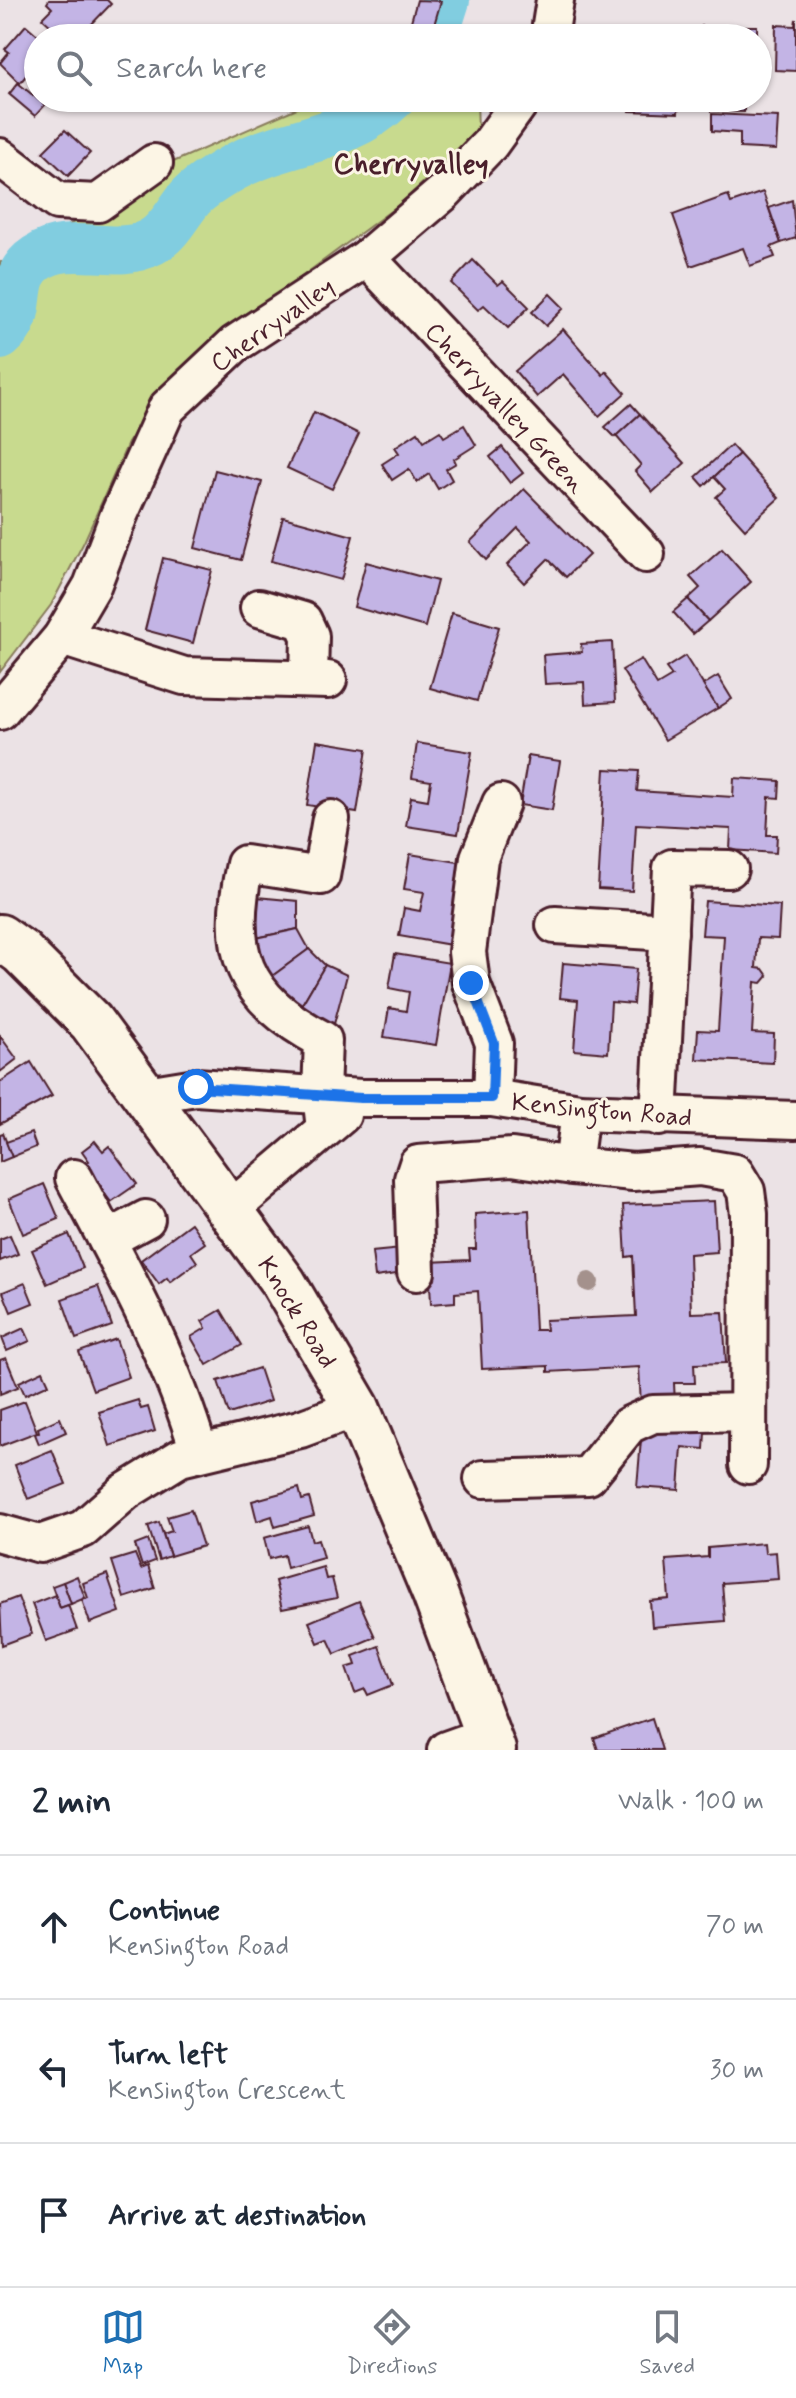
<!DOCTYPE html>
<html lang="en">
<head>
<meta charset="utf-8">
<style>
	body { margin:0; font-family:Mynerve,sans-serif; background:#f6f6f7; color:#1f2937 }
	.stop { position:absolute; width:24px; height:24px; margin:-18px; border:6px solid #1a73e8; border-radius:50%; background:#fff }
	.stop.end { background:#1a73e8; border-color:#fff; box-shadow:0 2px 8px #0008 }
	.list { margin:0; padding:0; list-style:none }
	h2 { display:flex; justify-content:space-between; align-items:center; height:104px; margin:0; padding:0 32px; font-size:34px }
	h2 small { font-size:26px; font-weight:400; color:#747a83 }
	.list li { display:grid; grid-template-columns:52px 1fr auto; gap:24px; align-items:center; box-sizing:border-box; height:144px; padding:0 32px; border-top:2px solid #e0e1e3 }
	.list b { display:block; font-size:30px; white-space:nowrap }
	.list p { margin:0; font-size:26px; white-space:nowrap; color:#747a83 }
	.list em { font-size:26px; font-style:normal; color:#747a83 }
	.icon { flex:none; width:44px; height:44px; fill:none; stroke:currentColor; stroke-width:2; stroke-linecap:round; stroke-linejoin:round }
	.map { position:relative; flex:none; width:796px; height:1750px; overflow:hidden }
	.search { position:absolute; background:#fff; box-shadow:0 2px 6px #0004; left:24px; right:24px; top:24px; height:88px; display:flex; align-items:center; gap:20px; box-sizing:border-box; padding:0 28px; border-radius:44px; color:#747a83; font-size:30px }
	.sheet { height:536px; background:#fff }
	nav { display:flex; justify-content:space-around; align-items:center; box-sizing:border-box; height:112px; border-top:2px solid #e0e1e3; background:#fff; font-size:22px; color:#747a83 }
	nav a { display:grid; justify-items:center; gap:4px }
	nav .on { color:#1f6fb2 }
	.map>svg:first-child { display:block }
</style>
</head>
<body>
<div class="map">
<svg width="796" height="1750" viewBox="0 0 796 1750">
	<rect width="100%" height="100%" fill="#ebe2e5"/>
	<filter id="ink" filterUnits="userSpaceOnUse"><feTurbulence type="fractalNoise" baseFrequency=".0125" numOctaves="2"/><feDisplacementMap in="SourceGraphic" scale="16" xChannelSelector="R" yChannelSelector="G"/><feConvolveMatrix kernelMatrix="1 2 1 2 8 2 1 2 1" color-interpolation-filters="sRGB"/></filter>
	<g filter="url(#ink)">
		<!-- green -->
		<polygon fill="#c8da8e" stroke="#897c5c" stroke-width="2" points="320,98 477,98 478,132 400,204 270,300 170,383 128,443 84,542 51,605 0,672 0,262 8,263 164,166"/>
		<g fill="none" stroke-linecap="round" stroke-linejoin="round">
			<!-- river -->
			<g stroke="#81cde0" stroke-width="48">
				<polyline points="434,38 446,0"/>
				<path d="M 0,336 C 29,312 5,279 37,258 C 71,235 116,261 151,242 C 169,233 178,212 191,197 C 202,186 217,177 231,169 C 283,139 346,142 391,98"/>
			</g>
		</g>
		<!-- building -->
		<g fill="#c3b4e5" stroke="#4a1f2b" stroke-width="2">
			<polygon points="49,0 107,0 111,4 86,30 90,34 87,38 64,38 42,18 52,8 47,3"/>
			<polygon points="417,0 441,1 432,32 410,25"/>
			<polygon points="796,19 796,71 775,70 776,25 795,26"/>
			<polygon points="26,25 41,38 38,38 38,61 20,83 0,63 9,52 5,49"/>
			<rect x="702" y="26" width="55" height="12"/>
			<polygon points="18,83 45,105 35,116 9,94"/>
			<polygon points="631,98 679,98 678,113 630,111"/>
			<polygon points="711,98 744,98 744,112 711,111"/>
			<polygon points="712,114 778,117 776,150 740,148 740,133 712,131"/>
			<polygon points="65,130 90,153 68,176 43,152"/>
			<polygon points="763,192 781,243 771,247 775,257 750,266 743,248 691,266 673,215 728,195 731,203"/>
			<polygon points="792,200 796,238 781,243 769,208"/>
			<polygon points="473,260 498,285 503,281 529,307 508,328 484,305 478,310 451,283"/>
			<polygon points="550,294 564,308 546,326 532,312"/>
			<polygon points="563,329 603,375 606,371 625,393 599,416 563,374 537,397 515,371"/>
			<polygon points="631,404 640,414 615,437 605,427"/>
			<polygon points="314,412 359,434 332,489 287,468"/>
			<polygon points="640,414 685,463 653,492 635,471 641,465 616,436"/>
			<polygon points="464,425 476,445 454,459 456,463 446,469 452,480 438,489 429,474 417,482 409,469 392,480 382,464 399,453 395,447 418,432 424,441 440,431 444,437"/>
			<polygon points="731,445 739,454 704,486 696,477"/>
			<polygon points="502,447 523,473 510,483 490,457"/>
			<polygon points="739,454 779,498 745,529 716,497 725,489 714,477"/>
			<polygon points="215,470 262,482 241,560 195,548"/>
			<polygon points="524,489 589,555 566,577 548,559 524,583 507,565 531,541 518,528 486,560 470,542"/>
			<polygon points="283,517 353,536 341,580 271,561"/>
			<polygon points="722,549 751,582 708,621 688,599 700,588 690,577"/>
			<polygon points="163,558 212,570 193,643 145,630"/>
			<polygon points="366,562 437,581 425,627 354,607"/>
			<polygon points="688,599 708,621 693,634 673,612"/>
			<polygon points="452,613 499,627 477,701 430,688"/>
			<polygon points="612,642 615,702 585,704 584,682 545,684 543,655 582,652 581,644"/>
			<polygon points="685,656 718,708 665,740 622,670 641,659 657,685 672,676 666,668"/>
			<polygon points="718,676 732,699 718,708 703,685"/>
			<polygon points="317,741 367,749 357,813 307,805"/>
			<polygon points="417,743 472,752 458,834 406,826 411,797 428,800 431,781 412,778"/>
			<polygon points="528,756 560,761 552,810 520,805"/>
			<polygon points="605,769 639,771 637,791 733,797 734,778 780,781 779,798 769,797 767,835 777,835 776,853 730,850 731,829 636,824 632,891 598,889"/>
			<polygon points="410,854 464,863 451,945 399,936 404,908 420,911 424,892 404,889"/>
			<polygon points="246,896 298,901 298,929 247,940"/>
			<polygon points="705,901 780,906 778,939 758,938 756,968 763,969 768,976 762,983 755,982 752,1033 774,1034 773,1063 696,1059 698,1030 718,1031 724,936 702,935"/>
			<polygon points="298,929 309,949 264,982 247,940"/>
			<polygon points="309,949 325,965 298,1011 264,982"/>
			<polygon points="395,954 450,963 436,1045 384,1037 389,1008 406,1011 409,992 389,988"/>
			<polygon points="563,963 636,969 633,1004 611,1002 608,1053 574,1050 578,1000 560,998"/>
			<polygon points="325,965 347,975 334,1024 298,1011"/>
			<polygon points="0,1036 17,1059 0,1072"/>
			<polygon points="31,1062 52,1096 0,1124 0,1082"/>
			<polygon points="3,1133 12,1157 0,1162 0,1134"/>
			<polygon points="31,1133 36,1147 12,1157 6,1142"/>
			<polygon points="95,1141 103,1151 109,1146 137,1184 111,1202 83,1165 89,1161 82,1151"/>
			<polygon points="44,1184 59,1219 23,1234 9,1199"/>
			<polygon points="714,1201 717,1252 689,1254 691,1313 723,1312 726,1363 694,1364 695,1383 674,1383 675,1404 641,1406 639,1367 548,1372 548,1366 482,1369 478,1291 455,1293 455,1302 431,1304 429,1262 470,1260 469,1249 476,1249 475,1214 529,1210 535,1330 546,1330 545,1320 636,1316 633,1256 626,1257 623,1205"/>
			<polygon points="191,1223 205,1243 191,1253 197,1262 170,1282 167,1278 159,1284 141,1260"/>
			<polygon points="69,1234 83,1268 47,1284 32,1250"/>
			<polygon points="10,1235 18,1254 0,1261 0,1239"/>
			<polygon points="401,1249 404,1273 375,1277 372,1252"/>
			<polygon points="25,1283 33,1303 11,1312 3,1292"/>
			<polygon points="98,1286 112,1326 76,1339 62,1299"/>
			<polygon points="221,1310 242,1345 207,1365 191,1337 206,1328 202,1321"/>
			<polygon points="24,1328 30,1341 7,1351 2,1338"/>
			<polygon points="116,1339 129,1377 93,1390 79,1352"/>
			<polygon points="6,1358 18,1387 0,1394 0,1360"/>
			<polygon points="259,1368 270,1401 229,1414 218,1381"/>
			<polygon points="43,1371 49,1384 25,1395 19,1382"/>
			<polygon points="138,1400 141,1409 148,1407 155,1431 110,1446 99,1412"/>
			<polygon points="25,1401 37,1432 0,1446 0,1410"/>
			<polygon points="60,1418 66,1432 39,1444 35,1434 39,1432 38,1428"/>
			<polygon points="642,1428 705,1432 704,1449 682,1447 679,1490 637,1487"/>
			<polygon points="52,1450 66,1484 28,1499 15,1465"/>
			<polygon points="299,1488 302,1500 309,1498 314,1516 275,1527 272,1516 257,1521 252,1501"/>
			<polygon points="191,1510 203,1546 170,1556 163,1534 172,1531 167,1517"/>
			<polygon points="159,1522 170,1556 159,1560 148,1526"/>
			<polygon points="308,1526 312,1541 318,1539 323,1558 287,1568 284,1555 269,1559 264,1538"/>
			<polygon points="148,1540 155,1561 142,1566 135,1545"/>
			<polygon points="764,1543 765,1553 776,1552 778,1579 722,1583 725,1621 652,1627 650,1601 669,1599 666,1560 708,1557 708,1548"/>
			<polygon points="135,1554 141,1569 148,1566 155,1588 124,1598 112,1561"/>
			<polygon points="323,1567 326,1579 332,1578 337,1598 282,1609 275,1581"/>
			<polygon points="107,1574 120,1612 90,1623 82,1600 88,1598 83,1583"/>
			<polygon points="77,1576 85,1598 71,1604 63,1582"/>
			<polygon points="63,1582 71,1604 60,1608 52,1586"/>
			<polygon points="55,1595 60,1608 68,1605 77,1630 46,1641 32,1604"/>
			<polygon points="18,1597 32,1634 2,1645 0,1604"/>
			<polygon points="359,1601 375,1637 335,1654 328,1639 318,1643 309,1622"/>
			<polygon points="379,1646 393,1685 368,1695 365,1689 355,1693 346,1668 356,1665 353,1656"/>
			<polygon points="652,1718 662,1750 598,1750 594,1738"/>
		</g>
		<g fill="none" stroke-linecap="round" stroke-linejoin="round">
			<!-- minor casing -->
			<g stroke="#4a1f2b" stroke-width="42">
				<g id="minor">
					<polyline points="549,38 555,0"/>
					<polyline points="0,157 57,201 98,203 154,163"/>
					<polyline points="367,258 646,554"/>
					<polyline points="259,608 303,621 310,636 309,679"/>
					<polyline points="62,637 184,676 328,680"/>
					<polyline points="0,711 62,637 92,586 119,515 167,408 235,344 367,258 443,193 490,144 523,98"/>
					<polyline points="555,925 669,932"/>
					<polyline points="146,1095 196,1087 361,1098 492,1098 580,1112 796,1120"/>
					<polyline points="492,1098 494,1043 471,983 467,952 479,858 501,803"/>
					<polyline points="580,1112 573,1166 633,1172 700,1167 735,1173 746,1191 749,1214 748,1465"/>
					<polyline points="659,1117 672,868 729,869"/>
					<path d="M 325,1129 L 321,1094 L 323,1040 C 241,997 226,951 245,864 L 321,876 L 331,819"/>
					<path d="M 74,1178 C 121,1267 171,1355 199,1452"/>
					<polyline points="230,1210 342,1115"/>
					<polyline points="107,1240 146,1219"/>
					<polyline points="416,1272 413,1179 418,1164 512,1157 573,1166"/>
					<polyline points="483,1479 588,1476 629,1425 653,1414 748,1412"/>
					<polyline points="0,1533 40,1544 83,1529 125,1492 180,1458 300,1429 357,1408"/>
					<polyline points="446,1750 488,1735"/>
				</g>
			</g>
			<!-- highway casing -->
			<g stroke="#4a1f2b" stroke-width="50">
				<polyline id="highway" points="0,937 21,952 91,1022 283,1282 357,1408 435,1594 493,1750"/>
			</g>
			<!-- minor -->
			<use href="#minor" stroke="#fcf5e5" stroke-width="36"/>
			<!-- highway -->
			<use href="#highway" stroke="#fcf5e5" stroke-width="44"/>
		</g>
		<!-- trees -->
		<circle fill="#a4918c" cx="589" cy="1282" r="10"/>
	</g>
	<g fill="none" stroke-linecap="round" stroke-linejoin="round" filter="url(#ink)">
		<!-- route -->
		<polyline stroke="#1a73e8" stroke-width="10" points="196,1087 361,1098 492,1098 494,1043 471,983"/>
	</g>
	<g text-anchor="middle" stroke-width="6" stroke-linejoin="round" paint-order="stroke">
		<!-- street labels -->
		<g font-size="26" fill="#4a1f2b" stroke="#fcf5e5">
			<text transform="translate(272 324) rotate(-35)" y="9">Cherryvalley</text>
			<text transform="translate(506 407) rotate(47)" y="9">Cherryvalley Green</text>
			<text transform="translate(602 1109) rotate(5)" y="9">Kensington Road</text>
			<text transform="translate(298 1312) rotate(58)" y="9">Knock Road</text>
		</g>
		<!-- neighbourhood labels -->
		<g font-size="28" font-weight="bold" fill="#4a1f2b" stroke="#fcf5e5">
			<text x="411" y="173">Cherryvalley</text>
		</g>
	</g>
</svg>
<div class="stop" style="left:196px;top:1087px"></div>
<div class="stop end" style="left:471px;top:983px"></div>
<div class="search"><svg class="icon" aria-label="search" viewBox="0 0 24 24"><circle cx="10" cy="10" r="6"/><path d="M15 15l6 6"/></svg>Search here</div>
</div>
<section class="sheet">
<h2>2 min<small>Walk · 100 m</small></h2>
<ul class="list">
<li><svg class="icon" aria-label="ahead" viewBox="0 0 24 24"><path d="M12 20V5M6 11l6-6 6 6"/></svg><div><b>Continue</b><p>Kensington Road</p></div><em>70 m</em></li>
<li><svg class="icon" aria-label="left" viewBox="0 0 24 24"><path d="M17 20v-9H6M10 6l-5 5 5 5"/></svg><div><b>Turn left</b><p>Kensington Crescent</p></div><em>30 m</em></li>
<li><svg class="icon" aria-label="arrive" viewBox="0 0 24 24"><path d="M6 21V4h12l-3 4 3 4H6"/></svg><div><b>Arrive at destination</b></div></li>
</ul>
</section>
<nav>
<a class="on"><svg class="icon" aria-label="map" viewBox="0 0 24 24"><path d="M3 6l6-2 6 2 6-2v14l-6 2-6-2-6 2zM9 4v14M15 6v14"/></svg>Map</a>
<a><svg class="icon" aria-label="directions" viewBox="0 0 24 24"><path d="M12 3l9 9-9 9-9-9zM9 14v-3h6M13 9l2 2-2 2"/></svg>Directions</a>
<a><svg class="icon" aria-label="saved" viewBox="0 0 24 24"><path d="M7 4h10v16l-5-4-5 4z"/></svg>Saved</a>
</nav>
</body>
</html>
